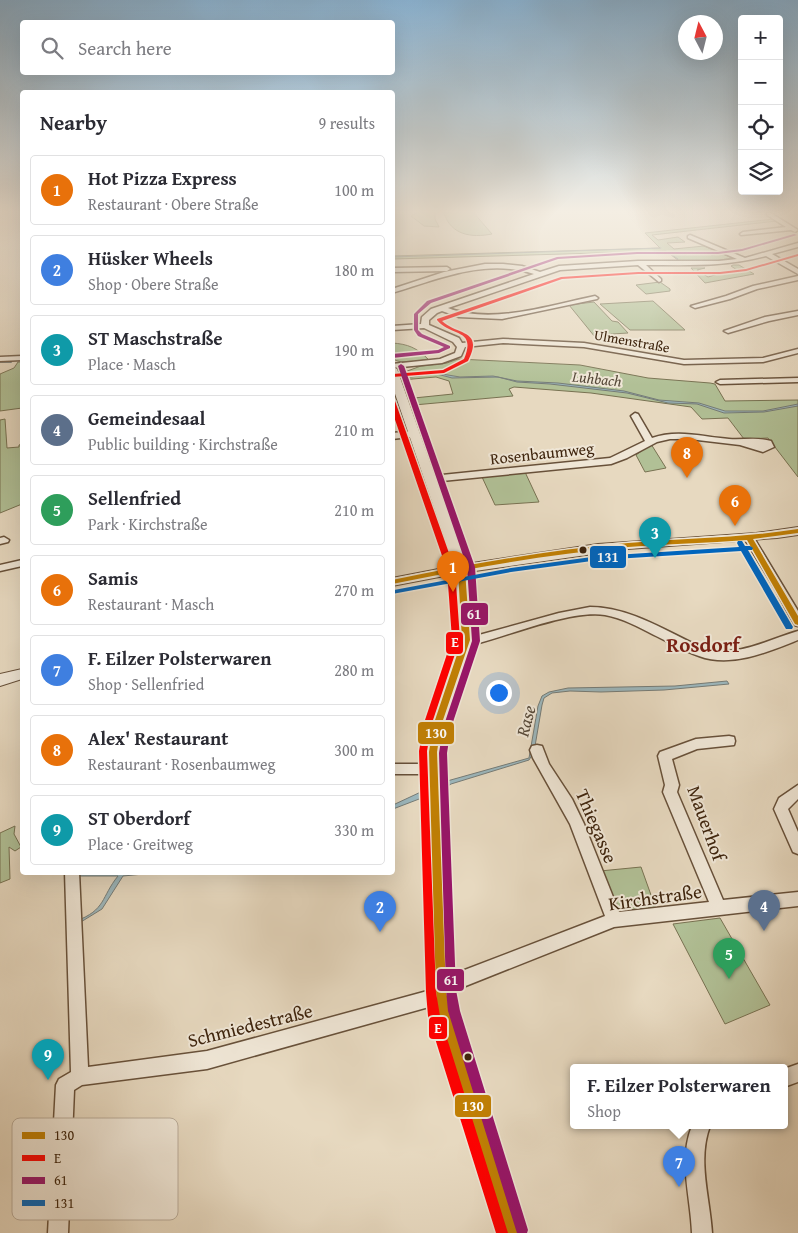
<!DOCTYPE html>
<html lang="en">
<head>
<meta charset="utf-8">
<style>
	body { margin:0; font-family:"Gentium Book Plus",serif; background:#f2f2f3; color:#2b2b33 }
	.controls { position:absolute; right:15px; top:15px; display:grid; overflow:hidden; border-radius:5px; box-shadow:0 5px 20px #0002 }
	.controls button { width:45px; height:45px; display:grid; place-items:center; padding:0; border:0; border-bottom:1px solid #e1e1e2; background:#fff; color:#2b2b33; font:25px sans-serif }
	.compass { position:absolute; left:678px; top:15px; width:45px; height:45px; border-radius:50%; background:#fff; box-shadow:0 5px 20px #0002; rotate:353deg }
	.you { position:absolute; left:498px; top:692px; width:18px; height:18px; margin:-12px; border:4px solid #fff; border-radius:50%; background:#1a73e8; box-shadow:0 0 0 8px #1a73e833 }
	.badge { display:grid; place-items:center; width:32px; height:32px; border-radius:50%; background:#d93025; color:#fff; font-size:16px; font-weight:700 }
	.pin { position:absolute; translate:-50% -41px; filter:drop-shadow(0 1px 2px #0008) }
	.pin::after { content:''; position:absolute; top:26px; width:18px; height:15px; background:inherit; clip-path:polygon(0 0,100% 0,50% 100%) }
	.popup { position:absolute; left:570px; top:1064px; width:218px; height:65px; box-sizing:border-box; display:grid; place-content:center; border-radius:5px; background:#fff; filter:drop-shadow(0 1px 4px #0005); font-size:16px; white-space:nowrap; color:#7c7c81 }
	.popup b { font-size:19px; color:#2b2b33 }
	.popup::after { content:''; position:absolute; left:50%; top:100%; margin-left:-10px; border:10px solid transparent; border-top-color:#fff }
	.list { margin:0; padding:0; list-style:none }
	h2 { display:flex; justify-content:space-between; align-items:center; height:65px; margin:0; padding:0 20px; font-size:21px }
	h2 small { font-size:16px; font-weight:400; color:#7c7c81 }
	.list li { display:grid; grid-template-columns:32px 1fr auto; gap:15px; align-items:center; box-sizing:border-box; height:70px; margin:0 10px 10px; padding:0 10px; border:1px solid #e1e1e2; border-radius:5px }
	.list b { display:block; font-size:19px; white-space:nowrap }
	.list p { margin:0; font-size:16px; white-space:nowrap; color:#7c7c81 }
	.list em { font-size:16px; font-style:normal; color:#7c7c81 }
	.icon { flex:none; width:28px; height:28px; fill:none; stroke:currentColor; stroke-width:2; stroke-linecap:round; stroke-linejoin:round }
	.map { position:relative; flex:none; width:798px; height:1233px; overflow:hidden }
	.search { position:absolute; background:#fff; box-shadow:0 5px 20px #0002; left:20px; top:20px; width:375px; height:55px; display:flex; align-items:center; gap:12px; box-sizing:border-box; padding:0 18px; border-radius:5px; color:#7c7c81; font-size:19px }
	.panel { position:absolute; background:#fff; box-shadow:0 5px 20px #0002; left:20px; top:90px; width:375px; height:785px; border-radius:5px }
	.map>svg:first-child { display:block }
</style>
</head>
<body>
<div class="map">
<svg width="798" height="1233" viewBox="0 0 798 1233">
	<rect width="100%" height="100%" fill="#e7d9c0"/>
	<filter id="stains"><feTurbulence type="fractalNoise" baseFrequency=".004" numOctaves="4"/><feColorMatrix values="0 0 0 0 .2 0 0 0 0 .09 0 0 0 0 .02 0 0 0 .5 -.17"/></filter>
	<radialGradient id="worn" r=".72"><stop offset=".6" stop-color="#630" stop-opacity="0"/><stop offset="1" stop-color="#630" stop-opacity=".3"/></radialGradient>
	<!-- green -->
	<g fill="#b1c096" stroke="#787252">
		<polygon points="418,212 435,212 435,219 439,227 424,226 411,216"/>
		<path d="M 446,212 L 473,212 L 492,234 C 471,238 451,235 444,213 Z"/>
		<polygon points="774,219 777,221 652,235 658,240 678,237 685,242 667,243 674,249 704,246 716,251 708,252 711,255 723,254 732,258 709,262 679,261 666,251 393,259 392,256 660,248 645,233"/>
		<polygon points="733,265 739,265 754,274 705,283 691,268 705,268 697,270 708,277 728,271 732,273 740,272 731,266"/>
		<polygon points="660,282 670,289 670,291 646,294 636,285"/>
		<polygon points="653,301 685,330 630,330 600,304"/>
		<polygon points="594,302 612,321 618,322 628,333 596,335 595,337 569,305"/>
		<path d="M 392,343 C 408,344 417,348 428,359 C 417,361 403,365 393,359 Z"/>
		<polygon points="458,359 580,365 648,378 710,383 715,384 725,401 798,400 798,477 768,438 744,439 728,418 702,419 691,407 591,393 514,387 509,389 513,396 414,405 414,398 453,394 449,381 436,377 401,380 399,374 421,366 447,363"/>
		<polygon points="18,362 22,362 22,411 22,408 0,411 0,374 14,368"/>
		<polygon points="5,419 7,448 19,447 19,445 22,444 22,504 0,513 0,420"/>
		<polygon points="651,444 666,468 645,472 636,455"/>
		<polygon points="525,472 539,502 495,505 482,477"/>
		<polygon points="15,826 14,834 21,847 15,851 9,847 10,879 0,883 0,833"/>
		<polygon points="641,867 656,909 621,913 616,911 600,871"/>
		<polygon points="720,918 770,1005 725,1024 673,924"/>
	</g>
	<!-- water -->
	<g fill="#9cb7bd" stroke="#767c77">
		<polygon points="436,373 460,377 493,376 517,381 558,383 624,391 659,400 699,403 725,411 763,411 798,404 798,406 764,412 724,413 697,404 668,403 627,393 550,384 517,382 498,377 452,378 437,374 393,379 393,377"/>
		<polygon points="727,681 729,684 664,690 601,692 570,691 552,693 544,698 542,705 534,752 529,760 451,784 440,791 393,809 393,805 440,783 529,758 538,706 542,696 549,692 568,688 675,686"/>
		<path d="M 114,872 L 154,873 L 123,876 L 102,909 L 76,925 L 76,921 C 106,910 101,897 118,876 L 78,876 L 78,873 Z"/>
	</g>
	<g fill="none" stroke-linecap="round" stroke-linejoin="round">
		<!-- stream-far1 -->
		<g stroke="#767c77" stroke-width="1">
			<polyline points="669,253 678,259"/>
			<polyline points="392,257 661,248"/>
		</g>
		<!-- stream -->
		<polyline stroke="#767c77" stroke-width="2" points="0,362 11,362"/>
		<!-- minor casing -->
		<g stroke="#68513a" stroke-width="3">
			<g id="minor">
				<polygon points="769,212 798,230 795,232 791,230 741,235 740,234 743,232 786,227 767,215 767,213"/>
				<path d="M 690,235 L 745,258 L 798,243 L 798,247 L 772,254 L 798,269 L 798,274 L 766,256 C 726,267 687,265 646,265 L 661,279 L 661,281 L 659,282 L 638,265 L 560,270 L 448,308 C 492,325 551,305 595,296 L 598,298 L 597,299 L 502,319 L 459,317 L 442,311 L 437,313 L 429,320 L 429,325 L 459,338 L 462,343 L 503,339 L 584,343 L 684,360 L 763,358 L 798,349 L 798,353 L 763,362 L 684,364 L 584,347 L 503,343 L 465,347 L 461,356 L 442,363 L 392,368 L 392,364 L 440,359 L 455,353 L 457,347 L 453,342 L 424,328 L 392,330 L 392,326 L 421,324 L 422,317 L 431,309 L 534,274 C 485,258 439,279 392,293 L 392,289 L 444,272 L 485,264 L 503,264 L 522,266 L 540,272 L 559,266 L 638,261 L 719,261 L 737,259 L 688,238 L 688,236 Z"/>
				<polygon points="392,268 447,267 450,269 447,271 392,272"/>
				<polygon points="798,276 798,280 757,289 730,299 695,308 691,306 726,296 753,286"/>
				<polygon points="798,311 798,315 769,321 728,333 724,331 765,317"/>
				<polygon points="22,356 22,360 0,361 0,357"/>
				<polygon points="798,378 798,382 720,384 716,382 720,380"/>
				<path d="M 635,413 L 638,414 L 652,438 C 678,429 702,437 729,439 C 743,440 757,437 771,441 L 774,447 L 763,452 L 740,445 L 689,439 L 670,439 L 657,442 L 627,458 L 611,464 L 432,482 L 427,479 L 432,476 L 610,458 L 645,441 L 631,416 Z"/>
				<polygon points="415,431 419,434 418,436 392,439 392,433"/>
				<polygon points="749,535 754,538 798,611 798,626 794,625 776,590 744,538"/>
				<polygon points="4,537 9,540 8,542 0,544 0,538"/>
				<polygon points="22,560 22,566 0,571 0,565"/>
				<path d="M 590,607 C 631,607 669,633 705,649 C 739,657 767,640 798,631 L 798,640 C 768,652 731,668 699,656 C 683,651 669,642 654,635 C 639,627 622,618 605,615 C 571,610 513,634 479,643 L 466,644 L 460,640 L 466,636 L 479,635 L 559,613 Z"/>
				<polygon points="729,736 734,737 735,741 734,745 697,749 672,759 679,785 677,792 723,900 798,892 798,906 614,927 453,991 442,1003 436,1005 207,1069 82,1085 74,1090 68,1233 48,1233 56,1085 59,1079 71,1072 65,872 79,872 88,1067 207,1051 431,990 441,979 605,916 570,824 533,758 530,750 532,746 537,745 542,746 549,764 572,799 584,824 619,912 709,902 663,792 665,785 658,756 660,752 696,739"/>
				<polygon points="392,764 432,764 437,765 439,769 437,773 432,774 392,774"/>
				<polygon points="798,785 798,799 788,809 798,832 798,854 793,852 774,809 779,798"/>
				<polygon points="798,1064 798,1082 784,1087 784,1069"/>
				<path d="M 692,1126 L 710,1126 C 697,1160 710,1198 712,1233 L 692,1233 C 691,1198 678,1160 692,1126 Z"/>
			</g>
		</g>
		<!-- tertiary casing -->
		<g stroke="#68513a" stroke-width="2">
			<g id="tertiary">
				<polygon points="392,366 397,369 466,564 598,544 756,533 798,527 798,535 777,538 628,549 468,572 473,640 445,726 441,752 451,991 454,1013 524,1233 500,1233 434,1013 431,991 425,752 429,726 459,640 455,574 392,586 392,578 454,566 392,385"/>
				<polygon points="22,669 22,679 0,686 0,674"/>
			</g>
		</g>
		<!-- minor -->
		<use href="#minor" fill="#efe6d6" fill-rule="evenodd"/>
		<!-- tertiary -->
		<use href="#tertiary" fill="#efe6d6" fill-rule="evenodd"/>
		<!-- bus-1 casing -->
		<g stroke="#efe6d6" stroke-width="3">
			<path id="bus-1" d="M 798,529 L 798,533 L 753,539 L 798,616 L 798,625 L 795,624 L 747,540 C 707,543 667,544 628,547 C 573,552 519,560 465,570 L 470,640 L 441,726 L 437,752 L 446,991 L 450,1013 L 518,1233 L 506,1233 L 438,1013 L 436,991 L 429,752 L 433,726 L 462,640 L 458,571 L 392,584 L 392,580 C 470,564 549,550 628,543 C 685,538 742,538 798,529 Z"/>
		</g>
		<!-- bus-2 casing -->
		<g stroke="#efe6d6" stroke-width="3">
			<g id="bus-2">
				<path d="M 798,254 L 798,256 L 746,271 L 720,274 L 638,274 L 562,279 L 442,321 C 458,336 484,329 468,361 L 444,373 L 392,377 L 393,374 L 443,370 L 464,359 C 477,328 451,337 437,320 L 437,319 L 561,277 L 638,272 L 720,272 L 746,269 Z"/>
				<polygon points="392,399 395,401 455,570 460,639 432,723 427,751 436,992 440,1016 508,1233 496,1233 428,1016 426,992 419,751 424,723 452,639 447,570 392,411"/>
			</g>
		</g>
		<!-- bus-3 casing -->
		<g stroke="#efe6d6" stroke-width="3">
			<g id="bus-3">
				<polygon points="794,234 797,235 742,251 718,254 637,254 558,259 431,303 418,314 418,330 422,334 450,346 450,348 439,353 392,358 392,354 438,350 444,347 418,336 414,330 414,314 427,301 557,257 637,252 718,252 742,249"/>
				<polygon points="401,364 404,366 475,567 480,641 451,728 447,753 456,990 460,1011 528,1230 527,1233 517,1233 516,1230 448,1011 446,990 439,753 443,728 472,641 467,567 398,366"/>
			</g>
		</g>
		<!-- bus-4 casing -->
		<g stroke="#efe6d6" stroke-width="3">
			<polygon id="bus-4" points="738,541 742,541 745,546 750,546 753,548 752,550 748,550 793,627 792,629 786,629 741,551 599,560 511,572 392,594 392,590 394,590 511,568 599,556 739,547 737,543"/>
		</g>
		<!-- bus-1 -->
		<use href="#bus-1" fill="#c07f04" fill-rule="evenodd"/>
		<!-- bus-2 -->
		<use href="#bus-2" fill="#f00" fill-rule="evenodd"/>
		<!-- bus-3 -->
		<use href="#bus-3" fill="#981568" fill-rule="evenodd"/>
		<!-- bus-4 -->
		<use href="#bus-4" fill="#0065bd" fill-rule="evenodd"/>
	</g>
	<!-- sky -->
	<linearGradient id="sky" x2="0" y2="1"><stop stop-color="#89b5d7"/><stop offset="0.55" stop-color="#f4eee3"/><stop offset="1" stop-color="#f4eee3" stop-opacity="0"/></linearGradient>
	<rect width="798" height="385" fill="url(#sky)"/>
	<!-- markers -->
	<g fill="#3e240d" stroke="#efe6d6" stroke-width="2">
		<circle cx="583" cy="550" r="4.5"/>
		<circle cx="468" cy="1057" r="4.5"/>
	</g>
	<g text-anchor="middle" stroke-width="4" stroke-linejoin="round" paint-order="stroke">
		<!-- far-street labels -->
		<g font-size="14" fill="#3e240d" stroke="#efe6d6">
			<text transform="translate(632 341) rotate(10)" y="5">Ulmenstraße</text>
		</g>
		<!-- far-water labels -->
		<g font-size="15" font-style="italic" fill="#564939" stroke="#efe6d6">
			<text transform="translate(597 379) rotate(6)" y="5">Luhbach</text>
		</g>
		<!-- street labels -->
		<g font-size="16" fill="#3e240d" stroke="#efe6d6">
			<text transform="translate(542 453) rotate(-6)" y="6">Rosenbaumweg</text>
		</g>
		<!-- water labels -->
		<g font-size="18" font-style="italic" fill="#564939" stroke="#efe6d6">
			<text transform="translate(526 721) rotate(-76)" y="6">Rase</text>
		</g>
		<!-- near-street labels -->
		<g font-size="19" fill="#3e240d" stroke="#efe6d6">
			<text transform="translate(707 823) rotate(70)" y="7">Mauerhof</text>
			<text transform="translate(597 826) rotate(67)" y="7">Thiegasse</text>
			<text transform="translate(655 897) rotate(-8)" y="7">Kirchstraße</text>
			<text transform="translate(250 1025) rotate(-14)" y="7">Schmiedestraße</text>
		</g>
		<!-- district labels -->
		<g font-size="21" font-weight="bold" fill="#7a1f14" stroke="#efe6d6">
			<text x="703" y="652">Rosdorf</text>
		</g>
	</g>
	<!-- legend -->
	<rect x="12" y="1118" width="166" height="102" rx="8" fill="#efe6d6" stroke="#baac9a" stroke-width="1"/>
	<rect x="22" y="1132" width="23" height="7" fill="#c07f04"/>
	<rect x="22" y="1155" width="23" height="6" fill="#f00"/>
	<rect x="22" y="1177" width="23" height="7" fill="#981568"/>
	<rect x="22" y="1200" width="23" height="6" fill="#0065bd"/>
	<g font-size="14" fill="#3e240d">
		<text x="54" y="1140">130</text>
		<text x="54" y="1163">E</text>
		<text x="54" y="1185">61</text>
		<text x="54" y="1208">131</text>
	</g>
	<g stroke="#efe6d6" stroke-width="2">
		<rect x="589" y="545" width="38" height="24" rx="5" fill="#0065bd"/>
		<rect x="460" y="602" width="29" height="24" rx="5" fill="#981568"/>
		<rect x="445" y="631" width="19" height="24" rx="5" fill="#f00"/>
		<rect x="417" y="721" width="38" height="24" rx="5" fill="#c07f04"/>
		<rect x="436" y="968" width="29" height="24" rx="5" fill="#981568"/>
		<rect x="428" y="1016" width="20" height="24" rx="5" fill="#f00"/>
		<rect x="454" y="1094" width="38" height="24" rx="5" fill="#c07f04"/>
	</g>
	<g font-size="14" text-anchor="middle" font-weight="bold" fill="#fff">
		<text x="608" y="562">131</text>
		<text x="474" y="619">61</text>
		<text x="455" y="647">E</text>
		<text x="436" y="738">130</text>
		<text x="451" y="985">61</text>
		<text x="438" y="1033">E</text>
		<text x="473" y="1111">130</text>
	</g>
	<rect width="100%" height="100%" filter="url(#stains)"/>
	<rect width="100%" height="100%" fill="url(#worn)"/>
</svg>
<div class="controls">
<button>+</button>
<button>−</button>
<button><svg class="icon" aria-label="locate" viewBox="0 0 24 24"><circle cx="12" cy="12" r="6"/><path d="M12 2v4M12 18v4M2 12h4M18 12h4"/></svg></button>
<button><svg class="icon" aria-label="layers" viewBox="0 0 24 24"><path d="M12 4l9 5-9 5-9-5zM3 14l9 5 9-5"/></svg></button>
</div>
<svg class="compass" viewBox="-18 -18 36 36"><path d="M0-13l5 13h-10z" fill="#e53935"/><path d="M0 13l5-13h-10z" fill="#7c7c81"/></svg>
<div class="you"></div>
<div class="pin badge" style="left:453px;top:592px;background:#e8710a">1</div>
<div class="pin badge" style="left:380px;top:932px;background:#3f7fe0">2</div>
<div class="pin badge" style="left:655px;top:558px;background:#0f9aa8">3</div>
<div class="pin badge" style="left:764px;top:931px;background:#5c6f8a">4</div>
<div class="pin badge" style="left:729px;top:979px;background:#2e9e5b">5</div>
<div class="pin badge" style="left:735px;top:526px;background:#e8710a">6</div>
<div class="pin badge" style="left:679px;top:1187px;background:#3f7fe0">7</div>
<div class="popup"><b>F. Eilzer Polsterwaren</b>Shop</div>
<div class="pin badge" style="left:687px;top:478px;background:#e8710a">8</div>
<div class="pin badge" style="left:48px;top:1080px;background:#0f9aa8">9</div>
<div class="search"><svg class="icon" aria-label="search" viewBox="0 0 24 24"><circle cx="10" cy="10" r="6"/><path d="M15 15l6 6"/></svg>Search here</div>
<section class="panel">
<h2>Nearby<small>9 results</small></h2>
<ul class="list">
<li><span class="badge" style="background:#e8710a">1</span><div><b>Hot Pizza Express</b><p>Restaurant · Obere Straße</p></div><em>100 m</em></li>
<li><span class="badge" style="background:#3f7fe0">2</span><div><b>Hüsker Wheels</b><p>Shop · Obere Straße</p></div><em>180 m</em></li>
<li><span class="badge" style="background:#0f9aa8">3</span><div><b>ST Maschstraße</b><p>Place · Masch</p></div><em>190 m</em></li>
<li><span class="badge" style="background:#5c6f8a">4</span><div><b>Gemeindesaal</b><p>Public building · Kirchstraße</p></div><em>210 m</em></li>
<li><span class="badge" style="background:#2e9e5b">5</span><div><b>Sellenfried</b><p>Park · Kirchstraße</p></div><em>210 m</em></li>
<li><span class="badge" style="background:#e8710a">6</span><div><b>Samis</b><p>Restaurant · Masch</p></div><em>270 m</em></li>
<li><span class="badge" style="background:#3f7fe0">7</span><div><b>F. Eilzer Polsterwaren</b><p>Shop · Sellenfried</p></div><em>280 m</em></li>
<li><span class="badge" style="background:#e8710a">8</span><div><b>Alex' Restaurant</b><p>Restaurant · Rosenbaumweg</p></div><em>300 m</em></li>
<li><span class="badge" style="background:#0f9aa8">9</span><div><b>ST Oberdorf</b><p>Place · Greitweg</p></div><em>330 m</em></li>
</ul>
</section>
</div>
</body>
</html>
